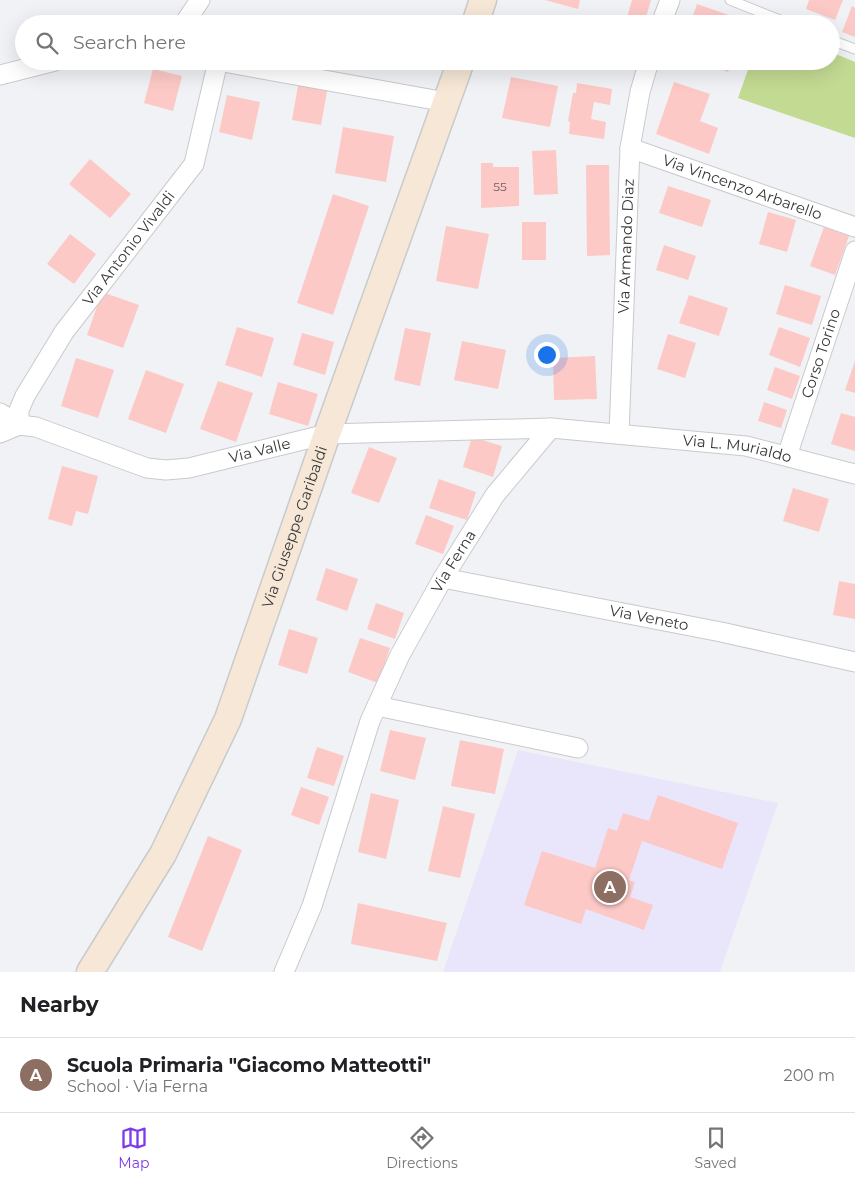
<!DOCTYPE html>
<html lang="en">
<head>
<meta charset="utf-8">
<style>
	body { margin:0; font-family:Montserrat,sans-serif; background:#f6f6f6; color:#202124 }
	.you { position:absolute; left:546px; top:354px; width:18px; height:18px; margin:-12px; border:4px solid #fff; border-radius:50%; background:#1a73e8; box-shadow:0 0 0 8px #1a73e833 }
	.badge { display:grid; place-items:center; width:32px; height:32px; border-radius:50%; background:#7c3aed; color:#fff; font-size:16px; font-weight:700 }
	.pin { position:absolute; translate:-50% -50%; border:2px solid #fff; box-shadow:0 1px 5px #0006 }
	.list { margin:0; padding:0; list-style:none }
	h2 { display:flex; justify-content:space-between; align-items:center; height:65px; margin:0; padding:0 20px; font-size:21px }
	h2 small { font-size:16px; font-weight:400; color:#757577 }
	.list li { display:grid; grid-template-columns:32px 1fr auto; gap:15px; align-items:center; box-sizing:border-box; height:75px; padding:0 20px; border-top:1px solid #e0e0e0 }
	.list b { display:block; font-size:19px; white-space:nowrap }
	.list p { margin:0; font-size:16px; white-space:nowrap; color:#757577 }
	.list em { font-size:16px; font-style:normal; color:#757577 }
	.icon { flex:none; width:28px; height:28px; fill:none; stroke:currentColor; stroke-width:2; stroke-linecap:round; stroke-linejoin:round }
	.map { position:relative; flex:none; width:855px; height:972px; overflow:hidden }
	.search { position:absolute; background:#fff; box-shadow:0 5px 20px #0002; left:15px; right:15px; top:15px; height:55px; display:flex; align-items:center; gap:12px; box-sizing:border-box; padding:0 18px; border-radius:28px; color:#757577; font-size:19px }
	.sheet { height:140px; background:#fff }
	nav { display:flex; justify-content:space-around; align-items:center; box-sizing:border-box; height:70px; border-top:1px solid #e0e0e0; background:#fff; font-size:14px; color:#757577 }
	nav a { display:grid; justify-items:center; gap:2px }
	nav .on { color:#7c3aed }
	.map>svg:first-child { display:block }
</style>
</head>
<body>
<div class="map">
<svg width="855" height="972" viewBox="0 0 855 972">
	<rect width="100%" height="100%" fill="#f1f2f5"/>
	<!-- education -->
	<polygon fill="#e9e5fb" points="518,750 778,803 720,972 443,972"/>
	<!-- green -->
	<polygon fill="#c3da93" points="831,52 855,62 855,138 738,98 751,61 831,61"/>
	<!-- building -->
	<g fill="#fcc9c7">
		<polygon points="545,0 580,0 578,9"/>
		<polygon points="632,0 651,0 644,24 626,21"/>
		<polygon points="809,0 843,0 835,20 806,9"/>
		<polygon points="697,4 746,21 745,24 690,24"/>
		<polygon points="852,6 855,8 855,37 842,32"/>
		<polygon points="698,61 732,61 728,72"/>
		<polygon points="153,69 182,76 173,111 144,103"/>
		<polygon points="511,77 558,86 550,127 502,118"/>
		<polygon points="299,80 328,86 321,125 292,120"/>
		<polygon points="674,82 710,94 700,121 718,128 709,154 656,134"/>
		<polygon points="577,83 612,89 610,105 594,102 591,119 606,122 604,139 569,134 570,122 568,121 573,93 576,93"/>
		<polygon points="227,95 260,102 252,140 219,132"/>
		<polygon points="343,127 394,136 386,182 335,173"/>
		<polygon points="556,150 558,194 534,195 532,151"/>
		<polygon points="90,159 131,194 110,218 69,184"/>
		<polygon points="481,163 493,163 493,167 519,167 519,206 481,208"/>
		<polygon points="586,165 609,165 610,255 587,256"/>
		<polygon points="668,186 711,200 702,227 659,213"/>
		<polygon points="333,194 369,206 333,315 297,303"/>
		<polygon points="768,212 796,220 787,252 759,244"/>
		<rect x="522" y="222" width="24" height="38"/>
		<polygon points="446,226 489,234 478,289 436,281"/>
		<polygon points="824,227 849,236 835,275 810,266"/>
		<polygon points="70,234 96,254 74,284 47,264"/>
		<polygon points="664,245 696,256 688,280 656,270"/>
		<polygon points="785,285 821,296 812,325 776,314"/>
		<polygon points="102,292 139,305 123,348 87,335"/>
		<polygon points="689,295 728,308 719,336 679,323"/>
		<polygon points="237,327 274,338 262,377 225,365"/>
		<polygon points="779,327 810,338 800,367 769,355"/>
		<polygon points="405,328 431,333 420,386 394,380"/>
		<polygon points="302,333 334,342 325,375 293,365"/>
		<polygon points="668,334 696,343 685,378 657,369"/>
		<polygon points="462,341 506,350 498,389 454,380"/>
		<polygon points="595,356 597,399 554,400 553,358"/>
		<polygon points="76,358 114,370 98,418 61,406"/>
		<polygon points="855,361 855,393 845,390"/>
		<polygon points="775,367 800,376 792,399 767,390"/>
		<polygon points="146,370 184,384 166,433 128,419"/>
		<polygon points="218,381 253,393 236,442 200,429"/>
		<polygon points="278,382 318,394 308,426 269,414"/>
		<polygon points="764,402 787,410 781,428 758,421"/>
		<polygon points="841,413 855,417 855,451 831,444"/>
		<polygon points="472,437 502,446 493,477 463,467"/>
		<polygon points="369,447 397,458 379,503 351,493"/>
		<polygon points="62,466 98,476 88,514 76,511 72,526 48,519"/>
		<polygon points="439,479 476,492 467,520 429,508"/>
		<polygon points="793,488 829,499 819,532 783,521"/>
		<polygon points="426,515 454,526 443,554 415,544"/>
		<polygon points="326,568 358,579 347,611 316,600"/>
		<polygon points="839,581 855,584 855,619 833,615"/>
		<polygon points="376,603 404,613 395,639 367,629"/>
		<polygon points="289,629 318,638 307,674 278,665"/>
		<polygon points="360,638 390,648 378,683 348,672"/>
		<polygon points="390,730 426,738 415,780 380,771"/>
		<polygon points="460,740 504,749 495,794 451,786"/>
		<polygon points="317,747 344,756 334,786 307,778"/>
		<polygon points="301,787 329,797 319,825 291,815"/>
		<polygon points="371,793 399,800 386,859 358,852"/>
		<polygon points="658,795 738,823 722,869 642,841 629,880 635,882 630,897 653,905 644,930 586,909 581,924 524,905 542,851 595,868 608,828 617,831 623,813 649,821"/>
		<polygon points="443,806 475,814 460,878 428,871"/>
		<polygon points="208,836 242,850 202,951 168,937"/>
		<polygon points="358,903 447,923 437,961 351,944"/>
	</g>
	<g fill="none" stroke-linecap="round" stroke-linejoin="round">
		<!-- lane casing -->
		<g stroke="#c9cacc" stroke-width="11">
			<g id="lane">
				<polyline points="730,0 790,24"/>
				<polyline points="831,40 855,49"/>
			</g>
		</g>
		<!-- street casing -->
		<g stroke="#c9cacc" stroke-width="21">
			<g id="street">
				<polyline points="184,24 200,0"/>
				<polyline points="661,24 670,0"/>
				<polyline points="218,61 446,102"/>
				<polyline points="0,75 55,61"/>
				<path id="s1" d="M 630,148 L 855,227"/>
				<polyline points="0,413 19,425"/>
				<path id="s2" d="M 19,425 L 19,410 L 25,396 L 64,332 L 194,164 L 218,61"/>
				<path id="s3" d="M 0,433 L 19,425 L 36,427 L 147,468 L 166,470 L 189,468 L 327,434 L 551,428 L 746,446 L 855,474"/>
				<path id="s4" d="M 619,434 L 630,148 L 640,92 L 649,61"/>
				<path id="s5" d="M 787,456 L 855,251"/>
				<path id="s6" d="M 443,578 L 721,632 L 855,662"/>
				<polyline points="377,706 578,748"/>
				<path id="s7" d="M 284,972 L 312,906 L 370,721 L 400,655 L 443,578 L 495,495 L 551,428"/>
			</g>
		</g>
		<!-- secondary casing -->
		<g stroke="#c9cacc" stroke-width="29">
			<g id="secondary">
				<polyline points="475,24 483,0"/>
				<path id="s8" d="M 90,972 L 163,854 L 228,719 L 327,434 L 461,61"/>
			</g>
		</g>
		<!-- lane -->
		<use href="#lane" stroke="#fff" stroke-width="9"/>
		<!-- street -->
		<use href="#street" stroke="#fff" stroke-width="19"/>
		<!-- secondary -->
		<use href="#secondary" stroke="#f6e7d6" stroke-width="26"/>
	</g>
	<g text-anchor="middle" stroke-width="5" stroke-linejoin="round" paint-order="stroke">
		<!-- number labels -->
		<g font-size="12" fill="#685c5c">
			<text x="500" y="191">55</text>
		</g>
		<!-- street labels -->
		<g font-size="15" fill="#373738" stroke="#f1f2f5">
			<text dy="5" stroke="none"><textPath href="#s1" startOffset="119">Via Vincenzo Arbarello</textPath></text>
			<text dy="5" stroke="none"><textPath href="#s4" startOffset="188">Via Armando Diaz</textPath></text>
			<text dy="5" stroke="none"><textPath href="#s2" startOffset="211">Via Antonio Vivaldi</textPath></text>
			<text dy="5" stroke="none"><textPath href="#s5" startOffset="108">Corso Torino</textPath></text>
			<text dy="5" stroke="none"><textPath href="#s3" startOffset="752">Via L. Murialdo</textPath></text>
			<text dy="5" stroke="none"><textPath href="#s3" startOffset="271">Via Valle</textPath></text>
			<text dy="5" stroke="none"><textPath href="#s8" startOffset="492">Via Giuseppe Garibaldi</textPath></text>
			<text dy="5" stroke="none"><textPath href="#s7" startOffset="446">Via Ferna</textPath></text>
			<text dy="5" stroke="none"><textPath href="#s6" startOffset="210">Via Veneto</textPath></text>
		</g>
	</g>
</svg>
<div class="you"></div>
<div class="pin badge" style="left:610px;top:887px;background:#8d6e63">A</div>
<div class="search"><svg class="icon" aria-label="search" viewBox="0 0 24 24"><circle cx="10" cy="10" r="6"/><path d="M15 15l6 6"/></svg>Search here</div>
</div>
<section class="sheet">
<h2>Nearby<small></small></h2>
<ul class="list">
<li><span class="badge" style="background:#8d6e63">A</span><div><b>Scuola Primaria &quot;Giacomo Matteotti&quot;</b><p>School · Via Ferna</p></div><em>200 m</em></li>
</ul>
</section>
<nav>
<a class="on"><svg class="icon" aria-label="map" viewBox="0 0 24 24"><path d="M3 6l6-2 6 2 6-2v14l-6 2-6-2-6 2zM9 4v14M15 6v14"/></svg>Map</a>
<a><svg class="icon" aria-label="directions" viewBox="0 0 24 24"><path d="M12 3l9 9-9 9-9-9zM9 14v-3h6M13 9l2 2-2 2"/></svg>Directions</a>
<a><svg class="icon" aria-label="saved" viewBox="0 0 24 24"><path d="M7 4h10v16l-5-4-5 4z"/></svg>Saved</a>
</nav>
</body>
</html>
